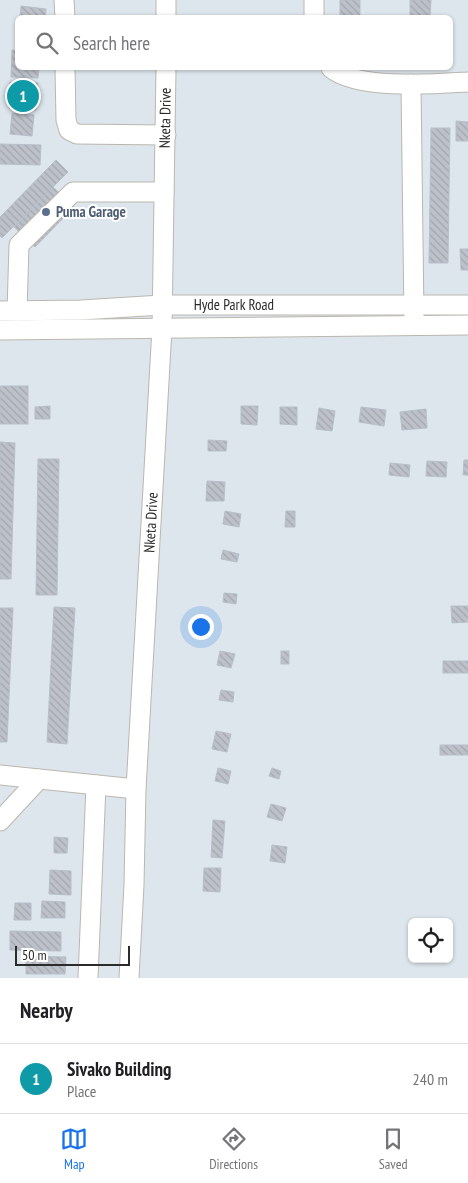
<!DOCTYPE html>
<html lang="en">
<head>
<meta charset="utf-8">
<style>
	body { margin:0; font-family:"PT Sans Narrow",sans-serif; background:#f2f2f2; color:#202124 }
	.controls { position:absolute; right:15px; bottom:15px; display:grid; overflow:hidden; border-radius:8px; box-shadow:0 1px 4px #0004 }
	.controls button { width:45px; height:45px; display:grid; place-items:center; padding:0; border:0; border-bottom:1px solid #e0e0e0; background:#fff; color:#202124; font:25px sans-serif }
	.scale { position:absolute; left:15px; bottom:12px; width:115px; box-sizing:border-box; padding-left:5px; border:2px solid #2b2b2b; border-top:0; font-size:14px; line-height:18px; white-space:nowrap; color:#2b2b2b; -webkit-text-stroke:4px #fff; paint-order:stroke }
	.you { position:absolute; left:200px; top:626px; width:18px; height:18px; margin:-12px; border:4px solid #fff; border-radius:50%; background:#1a73e8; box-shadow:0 0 0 8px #1a73e833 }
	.badge { display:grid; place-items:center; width:32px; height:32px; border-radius:50%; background:#1a73e8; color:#fff; font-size:16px; font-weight:700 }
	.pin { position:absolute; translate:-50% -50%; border:2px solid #fff; box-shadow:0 1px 5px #0006 }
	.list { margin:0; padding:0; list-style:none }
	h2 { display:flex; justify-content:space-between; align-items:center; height:65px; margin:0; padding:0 20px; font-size:21px }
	h2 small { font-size:16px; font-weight:400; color:#757577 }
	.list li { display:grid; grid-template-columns:32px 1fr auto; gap:15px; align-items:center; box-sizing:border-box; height:70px; padding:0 20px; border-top:1px solid #e0e0e0 }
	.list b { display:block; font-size:19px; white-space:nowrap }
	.list p { margin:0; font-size:16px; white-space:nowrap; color:#757577 }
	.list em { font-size:16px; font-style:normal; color:#757577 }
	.icon { flex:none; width:28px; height:28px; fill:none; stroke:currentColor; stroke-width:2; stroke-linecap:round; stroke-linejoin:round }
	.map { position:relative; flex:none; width:468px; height:978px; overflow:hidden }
	.search { position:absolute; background:#fff; box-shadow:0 1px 4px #0004; left:15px; right:15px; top:15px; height:55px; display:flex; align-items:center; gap:12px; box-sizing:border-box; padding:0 18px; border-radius:8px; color:#757577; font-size:19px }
	.sheet { height:135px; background:#fff }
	nav { display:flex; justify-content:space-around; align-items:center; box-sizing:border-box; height:70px; border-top:1px solid #e0e0e0; background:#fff; font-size:14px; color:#757577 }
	nav a { display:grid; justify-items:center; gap:2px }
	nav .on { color:#1a73e8 }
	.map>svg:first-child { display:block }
</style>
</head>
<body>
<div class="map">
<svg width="468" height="978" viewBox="0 0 468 978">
	<defs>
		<pattern id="building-back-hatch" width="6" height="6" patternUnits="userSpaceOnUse" patternTransform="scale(1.25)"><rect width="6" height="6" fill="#bdc1c9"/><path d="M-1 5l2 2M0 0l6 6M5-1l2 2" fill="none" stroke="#a3a6ad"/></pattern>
	</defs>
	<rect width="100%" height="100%" fill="#dde6ed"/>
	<!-- building -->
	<g fill="url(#building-back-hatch)" stroke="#b7bfc9">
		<rect x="340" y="0" width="20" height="18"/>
		<polygon points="410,0 431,0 430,18 410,18"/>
		<polygon points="21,6 46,9 45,18 20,18"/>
		<polygon points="12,50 18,51 18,68 39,68 38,78 11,77"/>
		<polygon points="10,82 38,83 36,110 9,108"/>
		<polygon points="12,113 34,115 32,136 10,134"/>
		<polygon points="456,121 468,122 468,141 456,141"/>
		<polygon points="431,128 450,128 448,263 429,263"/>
		<polygon points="0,144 41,145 40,165 0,164"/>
		<polygon points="56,160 68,172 2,238 0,236 0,217"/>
		<polygon points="53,187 74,207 35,247 14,227"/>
		<polygon points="460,249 468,249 468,270 461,270"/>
		<rect x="0" y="386" width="28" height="38"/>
		<polygon points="50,406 50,419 35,419 35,407"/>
		<polygon points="241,406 258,406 257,425 241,424"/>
		<polygon points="280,407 297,407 297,425 280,424"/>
		<polygon points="361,407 386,410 384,426 359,422"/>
		<polygon points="319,408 335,411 332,431 316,429"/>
		<polygon points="426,409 427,428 402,430 400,412"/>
		<polygon points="208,440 227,441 226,451 208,451"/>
		<polygon points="0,442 15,443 11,579 0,579"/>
		<polygon points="38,459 59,459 57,595 36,595"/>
		<polygon points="464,460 468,460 468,475 463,475"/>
		<polygon points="427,461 447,462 446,477 426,476"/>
		<polygon points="390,463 410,465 409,477 389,475"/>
		<polygon points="207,481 225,482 224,501 206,501"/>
		<polygon points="225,511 241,514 239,527 223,524"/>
		<polygon points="286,511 295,511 295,527 285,527"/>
		<polygon points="223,550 239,554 237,562 221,559"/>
		<polygon points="224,593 237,594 236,604 223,602"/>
		<polygon points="451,606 468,606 468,622 452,623"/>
		<polygon points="54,607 75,608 67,744 47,742"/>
		<polygon points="0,608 13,608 7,742 0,742"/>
		<polygon points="220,651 235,654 231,668 217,665"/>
		<rect x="281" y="651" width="8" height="13"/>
		<rect x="443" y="661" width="25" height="12"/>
		<polygon points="221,690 234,692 233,702 219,700"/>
		<polygon points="216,731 231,734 227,752 212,749"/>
		<rect x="440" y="745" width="28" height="10"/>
		<polygon points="218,768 231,771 228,784 215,781"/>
		<polygon points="272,768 281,771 279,779 269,776"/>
		<polygon points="271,804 286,808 282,821 267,817"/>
		<polygon points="213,820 225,821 222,858 211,857"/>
		<polygon points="54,837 68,838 67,853 54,853"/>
		<polygon points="272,845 287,847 285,863 270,861"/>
		<polygon points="204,868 221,868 220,892 203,891"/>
		<polygon points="50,870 71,871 71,895 49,894"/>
		<polygon points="42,901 65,902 65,918 41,918"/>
		<polygon points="15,903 31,903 31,920 14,920"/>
		<polygon points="10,931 61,932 61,951 10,950"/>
		<polygon points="26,956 66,957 65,974 26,974"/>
	</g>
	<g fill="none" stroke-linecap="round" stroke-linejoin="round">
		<!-- minor casing -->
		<g stroke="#bbb7ae" stroke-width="21">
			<g id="minor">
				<polyline points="64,0 65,18"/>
				<polyline points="166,18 166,0"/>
				<polyline points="314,18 314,0"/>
				<polyline points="65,68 66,120 69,130 77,134 166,135"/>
				<path d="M 331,68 C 357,90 434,84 468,82"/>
				<polyline points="411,84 414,318"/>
				<path id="s1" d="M 0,311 L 81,310 L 162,305 L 468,305"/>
				<polyline points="17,311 19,245 73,192 164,192"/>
				<polyline points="0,330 468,325"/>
				<polyline points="0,775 136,789"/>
				<polyline points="0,821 39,779"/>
				<polyline points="88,978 96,785"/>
				<path id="s2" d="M 129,978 L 134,885 L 136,789 L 162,328 L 166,68"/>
			</g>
		</g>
		<!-- minor -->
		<use href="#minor" stroke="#fff" stroke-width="19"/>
	</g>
	<!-- markers -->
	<circle fill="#5c6f8a" stroke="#fff" stroke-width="2" cx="46" cy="212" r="5"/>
	<g text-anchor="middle" stroke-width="4" stroke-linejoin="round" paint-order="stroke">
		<!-- street labels -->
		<g font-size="15" fill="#2b2b2b" stroke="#fff">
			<text dy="5" stroke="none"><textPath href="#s2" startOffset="861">Nketa Drive</textPath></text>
			<text dy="5" stroke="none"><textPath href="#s1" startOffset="234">Hyde Park Road</textPath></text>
			<text dy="5" stroke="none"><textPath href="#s2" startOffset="456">Nketa Drive</textPath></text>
		</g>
		<!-- service labels -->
		<g font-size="15" font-weight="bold" fill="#4e5e75" stroke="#fff" text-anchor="start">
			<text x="56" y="217">Puma Garage</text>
		</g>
	</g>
</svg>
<div class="controls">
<button><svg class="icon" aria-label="locate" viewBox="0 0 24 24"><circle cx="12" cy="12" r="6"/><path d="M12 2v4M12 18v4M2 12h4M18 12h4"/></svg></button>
</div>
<div class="scale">50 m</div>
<div class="you"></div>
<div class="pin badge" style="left:23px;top:96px;background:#0f9aa8">1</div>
<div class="search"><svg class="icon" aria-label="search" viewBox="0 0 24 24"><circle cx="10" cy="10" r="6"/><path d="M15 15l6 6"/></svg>Search here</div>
</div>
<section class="sheet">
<h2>Nearby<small></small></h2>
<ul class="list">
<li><span class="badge" style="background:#0f9aa8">1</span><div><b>Sivako Building</b><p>Place</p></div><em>240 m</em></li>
</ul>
</section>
<nav>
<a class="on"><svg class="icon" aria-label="map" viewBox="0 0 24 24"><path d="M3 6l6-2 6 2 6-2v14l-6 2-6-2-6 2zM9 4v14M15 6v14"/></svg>Map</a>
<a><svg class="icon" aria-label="directions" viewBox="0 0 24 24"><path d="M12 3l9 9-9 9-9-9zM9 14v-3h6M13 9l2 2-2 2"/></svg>Directions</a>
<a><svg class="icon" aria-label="saved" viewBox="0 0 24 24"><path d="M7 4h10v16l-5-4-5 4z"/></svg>Saved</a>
</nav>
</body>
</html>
